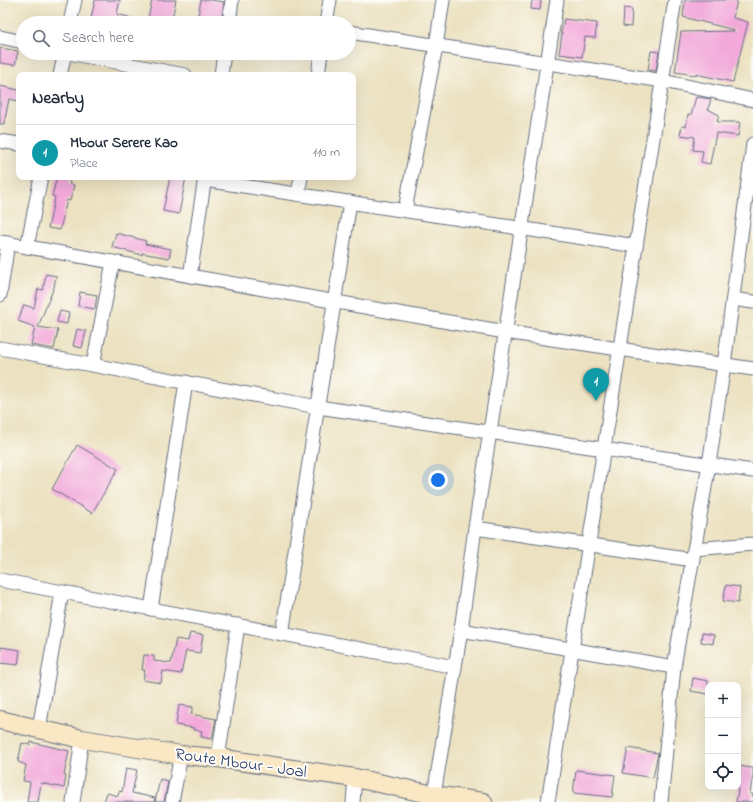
<!DOCTYPE html>
<html lang="en">
<head>
<meta charset="utf-8">
<style>
	body { margin:0; font-family:"Indie Flower",sans-serif; background:#f6f6f7; color:#1f2937 }
	.controls { position:absolute; right:12px; bottom:12px; display:grid; overflow:hidden; border-radius:8px; box-shadow:0 4px 16px #0002 }
	.controls button { width:36px; height:36px; display:grid; place-items:center; padding:0; border:0; border-bottom:1px solid #e0e1e3; background:#fff; color:#1f2937; font:20px sans-serif }
	.you { position:absolute; left:438px; top:480px; width:14px; height:14px; margin:-10px; border:3px solid #fff; border-radius:50%; background:#1a73e8; box-shadow:0 0 0 6px #1a73e833 }
	.badge { display:grid; place-items:center; width:26px; height:26px; border-radius:50%; background:#ea580c; color:#fff; font-size:13px; font-weight:700 }
	.pin { position:absolute; translate:-50% -33px; filter:drop-shadow(0 1px 2px #0008) }
	.pin::after { content:''; position:absolute; top:21px; width:14px; height:12px; background:inherit; clip-path:polygon(0 0,100% 0,50% 100%) }
	.list { margin:0; padding:0; list-style:none }
	h2 { display:flex; justify-content:space-between; align-items:center; height:52px; margin:0; padding:0 16px; font-size:17px }
	h2 small { font-size:13px; font-weight:400; color:#747a83 }
	.list li { display:grid; grid-template-columns:26px 1fr auto; gap:12px; align-items:center; box-sizing:border-box; height:56px; padding:0 16px; border-top:1px solid #e0e1e3 }
	.list b { display:block; font-size:15px; white-space:nowrap }
	.list p { margin:0; font-size:13px; white-space:nowrap; color:#747a83 }
	.list em { font-size:13px; font-style:normal; color:#747a83 }
	.icon { flex:none; width:22px; height:22px; fill:none; stroke:currentColor; stroke-width:2; stroke-linecap:round; stroke-linejoin:round }
	.map { position:relative; flex:none; width:753px; height:802px; overflow:hidden }
	.search { position:absolute; background:#fff; box-shadow:0 4px 16px #0002; left:16px; top:16px; width:340px; height:44px; display:flex; align-items:center; gap:10px; box-sizing:border-box; padding:0 14px; border-radius:22px; color:#747a83; font-size:15px }
	.panel { position:absolute; background:#fff; box-shadow:0 4px 16px #0002; left:16px; top:72px; width:340px; height:108px; border-radius:8px }
	.map>svg:first-child { display:block }
</style>
</head>
<body>
<div class="map">
<svg width="753" height="802" viewBox="0 0 753 802">
	<rect width="100%" height="100%" fill="#fdfcf7"/>
	<filter id="ink" filterUnits="userSpaceOnUse"><feTurbulence type="fractalNoise" baseFrequency=".025" numOctaves="2"/><feDisplacementMap in="SourceGraphic" scale="8" xChannelSelector="R" yChannelSelector="G"/><feConvolveMatrix kernelMatrix="1 2 1 2 8 2 1 2 1" color-interpolation-filters="sRGB"/></filter>
	<filter id="wash" filterUnits="userSpaceOnUse"><feTurbulence type="fractalNoise" baseFrequency=".012" numOctaves="4" result="noise"/><feDisplacementMap in="SourceGraphic" scale="16" xChannelSelector="R" yChannelSelector="G"/><feGaussianBlur stdDeviation="0.9" result="paint"/><feColorMatrix in="noise" values="0 0 0 0 0 0 0 0 0 0 0 0 0 0 0 0 0 1.4 0 .05"/><feComposite in="paint" operator="in"/></filter>
	<g filter="url(#wash)">
		<rect width="100%" height="100%" fill="#ece2c1"/>
		<g id="blocks">
			<!-- building -->
			<g fill="#f2a9da">
				<polygon points="95,0 120,0 117,14 140,20 140,23 90,23"/>
				<polygon points="152,0 176,0 171,23 147,23"/>
				<polygon points="201,0 211,0 224,2 221,23 212,23 197,21"/>
				<polygon points="532,0 541,0 540,10 531,9"/>
				<polygon points="685,0 733,0 737,1 733,18 748,22 733,82 695,74 695,75 675,72 681,32 734,31 734,30 683,17"/>
				<polygon points="624,8 632,9 631,27 623,26"/>
				<polygon points="564,19 597,23 595,38 585,37 582,57 559,54 562,33 561,33"/>
				<polygon points="0,48 18,51 15,65 0,63"/>
				<polygon points="651,51 659,52 656,71 648,70"/>
				<polygon points="0,86 19,90 19,101 9,99 4,124 0,124"/>
				<polygon points="696,97 711,99 708,109 719,115 717,122 740,122 738,136 716,133 710,164 701,162 703,151 693,150 695,137 680,135 682,126 686,127 688,114 691,115"/>
				<polygon points="57,177 71,177 69,184 74,185 70,201 67,200 60,230 48,228 55,197 52,196"/>
				<polygon points="170,177 186,177 179,214 163,211"/>
				<polygon points="116,233 146,241 145,244 171,249 169,258 142,253 142,255 112,247"/>
				<polygon points="46,274 56,276 54,287 38,327 58,330 54,349 31,345 35,327 18,321 24,305 34,308 38,289 43,290"/>
				<polygon points="80,292 97,295 95,309 78,306"/>
				<polygon points="60,311 69,313 67,324 57,322"/>
				<polygon points="77,329 86,331 82,348 73,346"/>
				<polygon points="77,445 118,469 92,513 52,489"/>
				<polygon points="726,585 740,587 738,603 723,601"/>
				<polygon points="190,633 203,635 200,653 186,651 181,674 163,671 161,683 143,680 145,670 142,670 144,655 154,656 154,661 171,663 176,639 188,641"/>
				<polygon points="702,633 714,635 713,644 701,642"/>
				<polygon points="1,647 20,650 18,665 0,663"/>
				<polygon points="693,678 708,681 708,694 691,691"/>
				<polygon points="179,705 193,707 191,714 216,719 212,739 201,737 202,731 193,730 194,728 176,725"/>
				<polygon points="31,742 69,751 64,775 66,776 64,788 41,783 38,802 27,802 30,782 23,781 26,765 18,762 22,743 30,745"/>
				<polygon points="628,748 658,753 653,778 623,773"/>
				<polygon points="738,766 753,768 753,775 750,794 753,794 752,802 736,802 738,790"/>
				<polygon points="126,768 137,770 132,793 155,798 154,802 104,802 107,793 118,796 119,791 122,792"/>
				<polygon points="576,770 615,775 612,797 573,793"/>
				<polygon points="160,779 168,781 164,802 155,802"/>
			</g>
		</g>
	</g>
	<g filter="url(#ink)">
		<use href="#blocks" fill-opacity="0" stroke="#646e81" stroke-width="1"/>
		<g fill="none" stroke-linecap="round" stroke-linejoin="round">
			<!-- minor casing -->
			<g stroke="#646e81" stroke-width="15">
				<g id="minor">
					<polyline points="70,23 75,0"/>
					<polyline points="229,23 232,0"/>
					<polyline points="326,23 330,0"/>
					<polyline points="349,32 663,81 753,100"/>
					<polyline points="0,37 23,42"/>
					<polyline points="68,53 185,75"/>
					<polyline points="60,75 65,53"/>
					<polyline points="221,75 224,53"/>
					<polyline points="318,75 321,53"/>
					<polyline points="0,141 19,144"/>
					<polyline points="204,180 636,246"/>
					<polyline points="298,194 301,177"/>
					<polyline points="405,210 436,46 443,0"/>
					<polyline points="0,242 505,332 753,369"/>
					<polyline points="27,247 41,177"/>
					<polyline points="190,276 205,177"/>
					<polyline points="0,295 8,243"/>
					<polyline points="733,299 753,302"/>
					<polyline points="0,348 318,407 753,471"/>
					<polyline points="93,365 113,262"/>
					<polyline points="475,528 693,560"/>
					<polyline points="694,549 753,544"/>
					<polyline points="0,580 455,667"/>
					<polyline points="151,609 186,382"/>
					<polyline points="461,630 674,667"/>
					<polyline points="282,634 350,202"/>
					<polyline points="39,729 62,592"/>
					<polyline points="218,758 238,625"/>
					<polyline points="434,795 461,630 475,528 557,0"/>
					<polyline points="73,802 82,739"/>
					<polyline points="172,802 181,755"/>
					<polyline points="353,802 355,778"/>
					<polyline points="548,802 675,0"/>
					<polyline points="661,802 674,667 709,464 724,365 753,144"/>
				</g>
			</g>
			<!-- secondary casing -->
			<g stroke="#646e81" stroke-width="20">
				<polyline id="secondary" points="0,720 82,739 181,755 218,758 355,778 434,795 483,802"/>
			</g>
			<!-- minor -->
			<use href="#minor" stroke="#fff" stroke-width="13"/>
			<!-- secondary -->
			<use href="#secondary" stroke="#fae7c3" stroke-width="18"/>
		</g>
	</g>
	<g text-anchor="middle" stroke-width="4" stroke-linejoin="round" paint-order="stroke">
		<!-- street labels -->
		<g font-size="17" fill="#1b2f5e" stroke="#fdfcf7">
			<text transform="translate(241 762) rotate(8)" y="6">Route Mbour - Joal</text>
		</g>
	</g>
</svg>
<div class="controls">
<button>+</button>
<button>−</button>
<button><svg class="icon" aria-label="locate" viewBox="0 0 24 24"><circle cx="12" cy="12" r="6"/><path d="M12 2v4M12 18v4M2 12h4M18 12h4"/></svg></button>
</div>
<div class="you"></div>
<div class="pin badge" style="left:596px;top:401px;background:#0f9aa8">1</div>
<div class="search"><svg class="icon" aria-label="search" viewBox="0 0 24 24"><circle cx="10" cy="10" r="6"/><path d="M15 15l6 6"/></svg>Search here</div>
<section class="panel">
<h2>Nearby<small></small></h2>
<ul class="list">
<li><span class="badge" style="background:#0f9aa8">1</span><div><b>Mbour Serere Kao</b><p>Place</p></div><em>110 m</em></li>
</ul>
</section>
</div>
</body>
</html>
